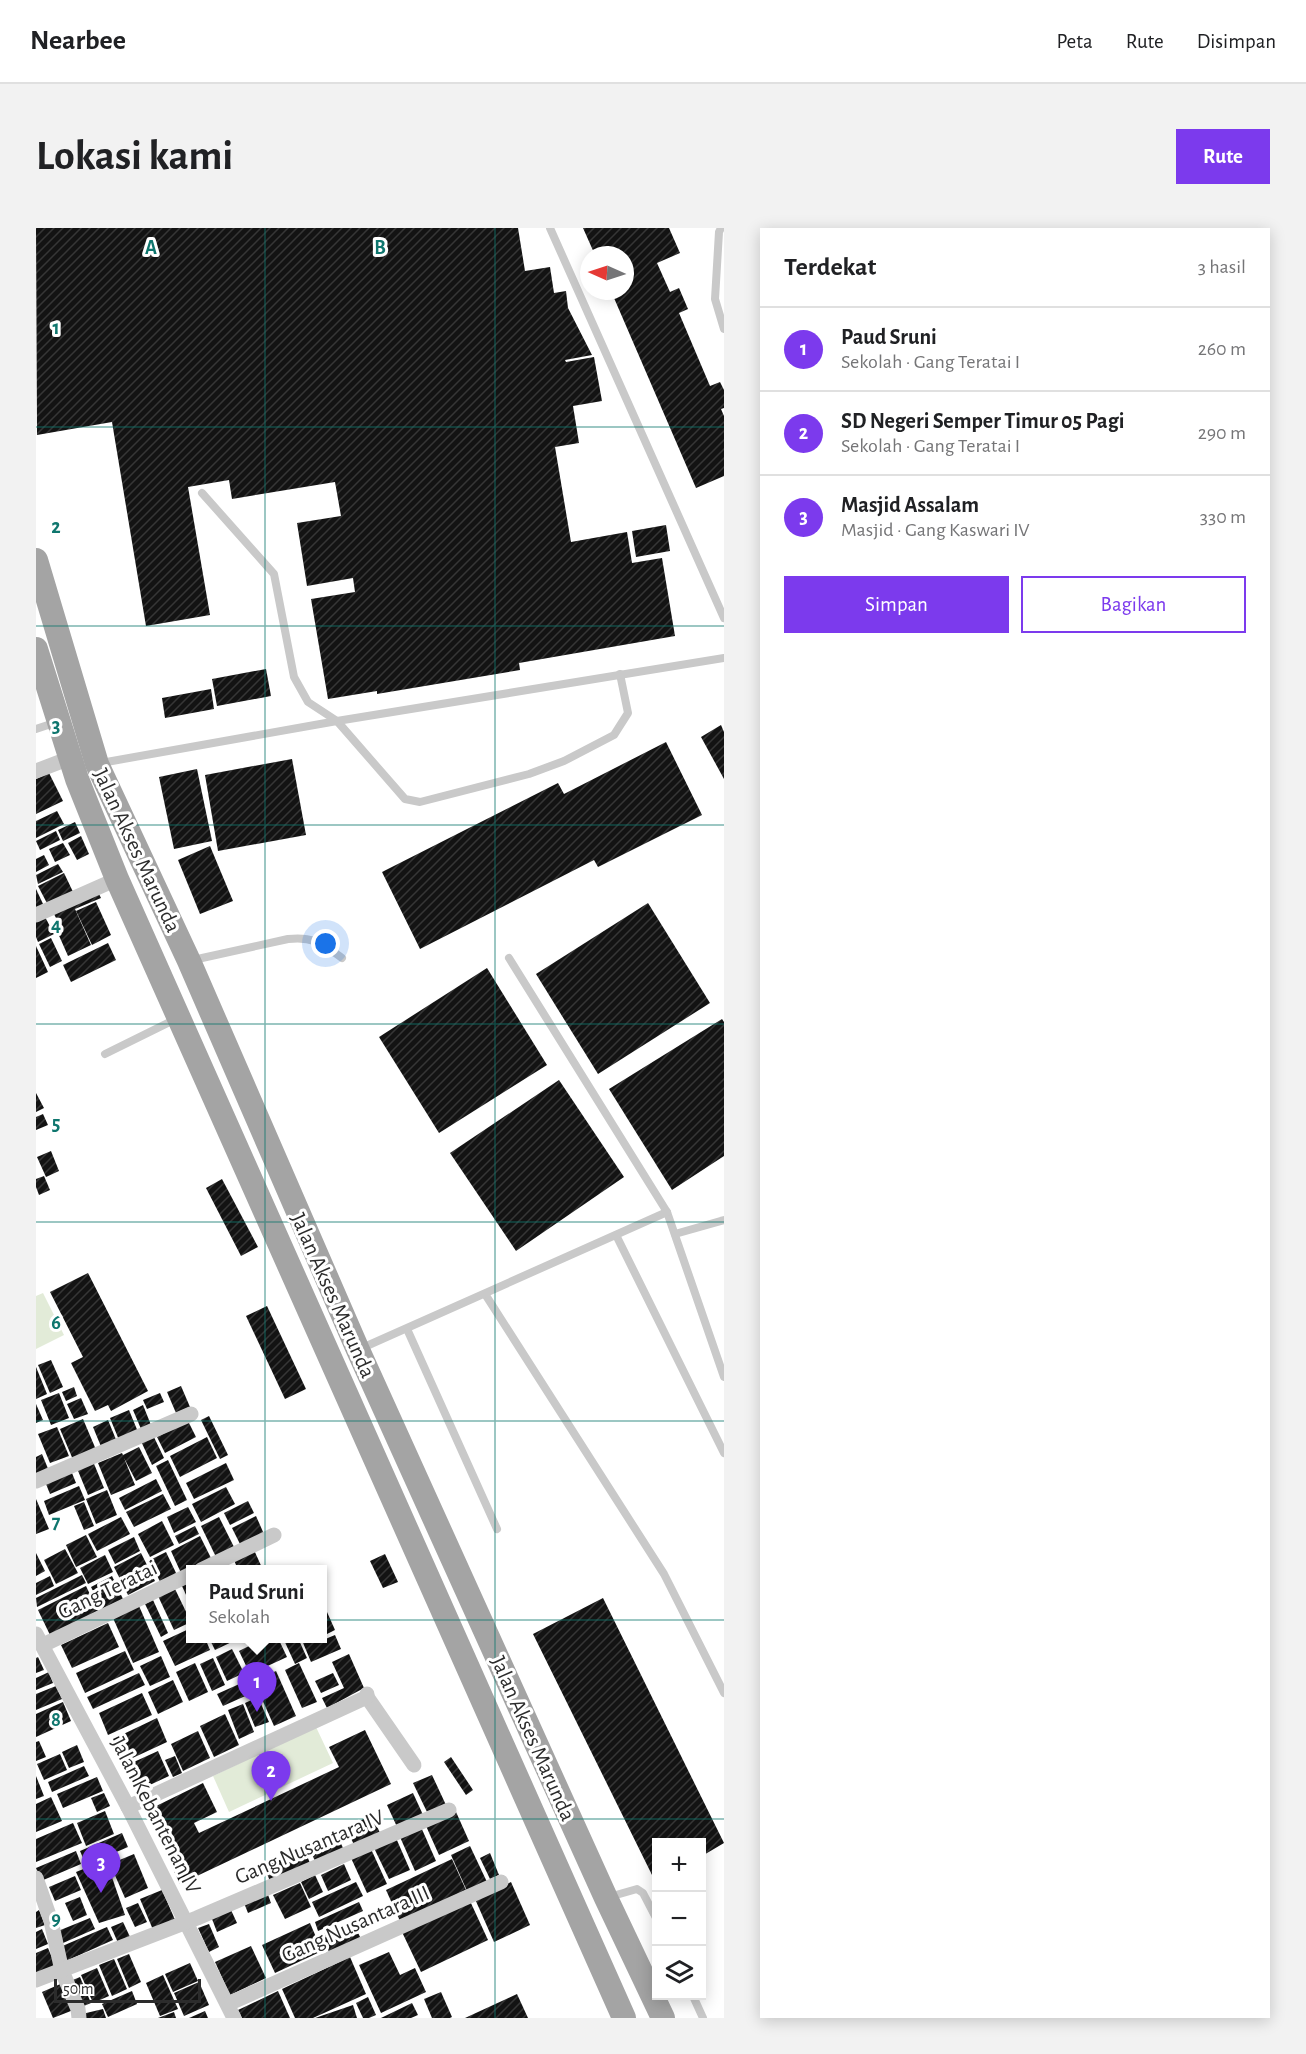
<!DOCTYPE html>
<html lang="id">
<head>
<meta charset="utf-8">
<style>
	body { margin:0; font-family:"Alegreya Sans",sans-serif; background:#f2f2f2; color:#202124 }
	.controls { position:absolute; right:18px; bottom:18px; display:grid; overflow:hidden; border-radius:0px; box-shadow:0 3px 15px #0003 }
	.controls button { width:54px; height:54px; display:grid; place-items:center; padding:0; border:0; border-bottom:2px solid #e0e0e0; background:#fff; color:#202124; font:30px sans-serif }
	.compass { position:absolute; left:544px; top:18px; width:54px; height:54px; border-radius:50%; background:#fff; box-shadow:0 3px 15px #0003; rotate:273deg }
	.scale { position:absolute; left:18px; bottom:15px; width:147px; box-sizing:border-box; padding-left:6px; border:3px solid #2c2c2c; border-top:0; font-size:16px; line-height:21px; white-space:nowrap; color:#2c2c2c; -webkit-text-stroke:4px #fff; paint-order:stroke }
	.you { position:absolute; left:290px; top:716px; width:21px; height:21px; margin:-15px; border:4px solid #fff; border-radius:50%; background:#1a73e8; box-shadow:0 0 0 9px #1a73e833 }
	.badge { display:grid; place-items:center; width:39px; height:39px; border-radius:50%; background:#7c3aed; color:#fff; font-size:20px; font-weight:700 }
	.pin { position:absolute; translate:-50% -50px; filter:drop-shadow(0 2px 3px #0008) }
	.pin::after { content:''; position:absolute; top:32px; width:21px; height:18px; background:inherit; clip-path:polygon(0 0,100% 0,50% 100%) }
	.popup { position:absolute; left:150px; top:1337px; width:141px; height:78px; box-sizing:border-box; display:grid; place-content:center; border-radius:0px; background:#fff; filter:drop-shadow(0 2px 4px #0005); font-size:20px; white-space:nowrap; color:#757577 }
	.popup b { font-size:22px; color:#202124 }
	.popup::after { content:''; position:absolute; left:50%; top:100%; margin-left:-12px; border:12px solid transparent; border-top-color:#fff }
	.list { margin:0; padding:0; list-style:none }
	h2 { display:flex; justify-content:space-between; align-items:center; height:78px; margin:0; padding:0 24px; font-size:26px }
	h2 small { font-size:20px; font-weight:400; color:#757577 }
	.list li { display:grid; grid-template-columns:39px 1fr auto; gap:18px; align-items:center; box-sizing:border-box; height:84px; padding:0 24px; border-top:2px solid #e0e0e0 }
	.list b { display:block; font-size:22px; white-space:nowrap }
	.list p { margin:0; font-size:20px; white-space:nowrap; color:#757577 }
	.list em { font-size:20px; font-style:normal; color:#757577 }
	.actions { display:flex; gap:12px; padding:18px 24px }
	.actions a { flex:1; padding:14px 0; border:2px solid #7c3aed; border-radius:0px; text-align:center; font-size:21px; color:#7c3aed }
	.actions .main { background:#7c3aed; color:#fff }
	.icon { flex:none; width:33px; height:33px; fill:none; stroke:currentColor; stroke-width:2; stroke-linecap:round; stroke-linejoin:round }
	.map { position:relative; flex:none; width:688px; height:1790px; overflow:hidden; border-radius:0px }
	header { display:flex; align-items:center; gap:36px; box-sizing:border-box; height:84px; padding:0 30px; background:#fff; border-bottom:2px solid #e0e0e0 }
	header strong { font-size:28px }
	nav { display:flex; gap:33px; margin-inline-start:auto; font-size:21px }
	.intro { display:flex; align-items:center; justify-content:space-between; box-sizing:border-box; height:144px; padding:0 36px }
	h1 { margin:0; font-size:42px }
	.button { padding:15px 27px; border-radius:0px; background:#7c3aed; color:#fff; font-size:21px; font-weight:700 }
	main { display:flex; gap:36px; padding:0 36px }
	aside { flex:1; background:#fff; border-radius:0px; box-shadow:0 3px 15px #0003 }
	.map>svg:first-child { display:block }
</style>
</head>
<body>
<header>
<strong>Nearbee</strong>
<nav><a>Peta</a><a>Rute</a><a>Disimpan</a></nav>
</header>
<div class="intro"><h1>Lokasi kami</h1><a class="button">Rute</a></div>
<main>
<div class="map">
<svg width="688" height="1790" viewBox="0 0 688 1790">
	<defs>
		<pattern id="building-hatch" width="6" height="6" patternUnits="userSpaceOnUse" patternTransform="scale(1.5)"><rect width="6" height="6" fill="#131313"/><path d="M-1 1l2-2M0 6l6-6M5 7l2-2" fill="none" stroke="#363636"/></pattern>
	</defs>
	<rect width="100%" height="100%" fill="#fff"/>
	<!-- park -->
	<g fill="#e2ebd8">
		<polygon points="7,1065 28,1107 0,1121 0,1068"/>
		<polygon points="280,1499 297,1535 193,1584 177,1548"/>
	</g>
	<!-- building -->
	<g fill="url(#building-hatch)">
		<polygon points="0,0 482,0 489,43 514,39 518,65 530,63 532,80 556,127 529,132 530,134 558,129 566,173 537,178 543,215 519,219 535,314 591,304 596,335 626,330 639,408 483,435 484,442 341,466 341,463 292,471 275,371 319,364 317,350 271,358 261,295 305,288 299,254 196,271 193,252 152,259 174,387 110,398 76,194 1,207"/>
		<polygon points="547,0 633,0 644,25 621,35 634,64 643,60 652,81 643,85 674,158 684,154 688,162 688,180 685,181 688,188 688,248 660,260 575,63 589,63 589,27 559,27"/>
		<polygon points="630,297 634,323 600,329 596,303"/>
		<polygon points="230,441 235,468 181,478 176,451"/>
		<polygon points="175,461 178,481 129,490 126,470"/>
		<polygon points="685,497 688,504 688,551 665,509"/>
		<polygon points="630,514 666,587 562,639 558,632 384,721 346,644 522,555 528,566"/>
		<polygon points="256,531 270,607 182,623 169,547"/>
		<polygon points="161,541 176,613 138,621 123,549"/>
		<polygon points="13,545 27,573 0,586 0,551"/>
		<polygon points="21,583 28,596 0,610 0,593"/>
		<polygon points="39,594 44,605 27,613 22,602"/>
		<polygon points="20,603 24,612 4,622 0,613"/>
		<polygon points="45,608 53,626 41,632 32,615"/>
		<polygon points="27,615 34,627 19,634 13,621"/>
		<polygon points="174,618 197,673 164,686 142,632"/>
		<polygon points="8,627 13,637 0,644 0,631"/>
		<polygon points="22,636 27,644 2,656 0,647"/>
		<polygon points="28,645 39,668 14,681 2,658"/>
		<polygon points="0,661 8,678 0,682"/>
		<polygon points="61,662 65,670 39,681 55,717 32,728 17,694 21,692 17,684"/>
		<polygon points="60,674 75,707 56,717 40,683"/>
		<polygon points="612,675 674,775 562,846 500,746"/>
		<polygon points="8,687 18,706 2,714 0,709 0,691"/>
		<polygon points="15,710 26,733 14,739 3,716"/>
		<polygon points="72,715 80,732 35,754 27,737"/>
		<polygon points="0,718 12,744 0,750"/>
		<polygon points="451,740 511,837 403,905 343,809"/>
		<polygon points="686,791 688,794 688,928 636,962 573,861"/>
		<polygon points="523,852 588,949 480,1023 414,925"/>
		<polygon points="0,865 8,880 0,884"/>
		<polygon points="7,886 12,897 0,902 0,889"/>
		<polygon points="15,923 23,943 10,949 1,929"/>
		<polygon points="8,948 14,962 3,967 0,959 0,951"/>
		<polygon points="186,951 222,1019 205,1028 170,960"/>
		<polygon points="52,1045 112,1163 75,1183 72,1177 59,1183 35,1135 47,1129 14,1064"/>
		<polygon points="231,1078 270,1161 249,1171 210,1088"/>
		<polygon points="15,1132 27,1159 14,1165 2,1137"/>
		<polygon points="0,1139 11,1166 0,1171"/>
		<polygon points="145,1158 154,1179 140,1185 131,1164"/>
		<polygon points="38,1159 41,1168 30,1173 26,1164"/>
		<polygon points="23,1165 33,1190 15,1197 5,1172"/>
		<polygon points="124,1165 128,1174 111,1181 107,1172"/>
		<polygon points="45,1170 52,1186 38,1191 31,1176"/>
		<polygon points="0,1176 7,1192 0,1195"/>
		<polygon points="107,1177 115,1197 105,1201 97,1182"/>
		<polygon points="93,1182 102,1204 83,1212 74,1190"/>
		<polygon points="173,1188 192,1227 184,1231 165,1192"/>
		<polygon points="47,1191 61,1224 38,1234 24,1201"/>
		<polygon points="72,1192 81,1214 66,1221 57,1199"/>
		<polygon points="152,1193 160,1209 129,1225 121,1209"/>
		<polygon points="21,1199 33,1228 14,1235 2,1206"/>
		<polygon points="116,1205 128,1230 116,1237 104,1211"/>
		<polygon points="171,1209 181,1230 144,1249 134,1228"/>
		<polygon points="103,1219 116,1245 100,1253 88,1230 99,1257 75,1267 62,1235 86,1225 87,1227"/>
		<polygon points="6,1226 13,1243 0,1248 0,1229"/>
		<polygon points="56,1231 68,1260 52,1267 40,1238"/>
		<polygon points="132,1232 151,1272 139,1278 120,1238"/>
		<polygon points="190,1235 198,1252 158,1271 150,1255"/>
		<polygon points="34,1240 40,1255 14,1266 8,1251"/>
		<polygon points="120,1251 126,1263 89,1282 83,1270"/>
		<polygon points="43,1258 49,1272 13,1287 8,1273"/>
		<polygon points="190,1259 199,1276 165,1294 156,1276"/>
		<polygon points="71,1262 81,1287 60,1296 50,1271"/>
		<polygon points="127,1266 135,1281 98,1299 90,1284"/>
		<polygon points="0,1271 13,1301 0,1306"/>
		<polygon points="212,1273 218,1285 194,1297 188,1285"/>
		<polygon points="48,1274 58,1298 48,1302 38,1278"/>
		<polygon points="152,1279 160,1294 138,1305 131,1289"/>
		<polygon points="220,1288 228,1306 205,1318 196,1300"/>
		<polygon points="85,1289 94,1306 61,1323 52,1306"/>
		<polygon points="183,1289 198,1319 180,1329 165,1298"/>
		<polygon points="126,1293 138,1317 114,1329 102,1306"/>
		<polygon points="159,1298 163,1306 143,1316 139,1308"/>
		<polygon points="50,1307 61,1329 40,1339 30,1317"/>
		<polygon points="164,1308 175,1330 145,1345 135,1323"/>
		<polygon points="98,1309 104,1323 79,1336 72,1322"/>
		<polygon points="29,1321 42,1345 20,1356 8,1332"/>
		<polygon points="218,1322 227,1342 202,1342 198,1332"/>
		<polygon points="130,1324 141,1347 125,1356 114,1332"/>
		<polygon points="0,1325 9,1343 0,1348"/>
		<polygon points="105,1325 119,1353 92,1367 78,1339"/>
		<polygon points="349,1326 362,1354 347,1360 334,1333"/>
		<polygon points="69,1327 77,1344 52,1356 44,1340"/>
		<polygon points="46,1347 50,1355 1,1379 0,1370"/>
		<polygon points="14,1348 18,1358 0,1367 0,1355"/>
		<polygon points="76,1348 87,1371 66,1381 55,1359"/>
		<polygon points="155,1354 155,1378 146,1358"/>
		<polygon points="50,1358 62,1383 14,1407 2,1382"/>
		<polygon points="139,1361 155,1394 138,1402 122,1368"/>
		<polygon points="567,1370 688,1615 666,1628 666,1614 620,1614 620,1650 618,1651 497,1406"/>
		<polygon points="117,1372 132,1405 125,1409 109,1376"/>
		<polygon points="103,1378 123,1424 97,1435 77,1390"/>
		<polygon points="291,1384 299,1402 287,1408 287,1385"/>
		<polygon points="72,1395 83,1419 36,1440 25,1417"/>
		<polygon points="155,1400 155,1410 169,1410 174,1422 139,1438 127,1413"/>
		<polygon points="299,1407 305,1421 275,1434 265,1410 281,1410 282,1414"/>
		<polygon points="173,1410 204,1410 179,1422"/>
		<polygon points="229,1410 242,1410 251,1429 214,1446 203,1423"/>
		<polygon points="247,1410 262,1410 271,1430 259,1436"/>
		<polygon points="196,1421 208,1445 191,1453 180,1429"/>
		<polygon points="89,1423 98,1442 49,1465 40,1445"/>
		<polygon points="313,1426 328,1460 291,1480 286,1470 308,1460 296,1434"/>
		<polygon points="125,1428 134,1449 114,1458 104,1438"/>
		<polygon points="2,1429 8,1442 0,1445 0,1430"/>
		<polygon points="177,1430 189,1457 176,1463 164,1436"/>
		<polygon points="159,1435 172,1464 153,1473 140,1444"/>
		<polygon points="263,1435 281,1474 266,1480 249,1442"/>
		<polygon points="240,1443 260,1488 238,1498 218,1453"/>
		<polygon points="13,1444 17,1455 0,1462 0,1450"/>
		<polygon points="103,1445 109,1457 57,1481 51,1469"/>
		<polygon points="297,1445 303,1457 285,1465 279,1453"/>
		<polygon points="137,1452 147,1474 122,1486 112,1464"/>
		<polygon points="210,1453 216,1465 187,1478 181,1466"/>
		<polygon points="20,1458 26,1471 0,1482 0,1466"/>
		<polygon points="106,1465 116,1487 72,1507 63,1485"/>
		<polygon points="222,1469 233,1494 219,1499 209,1475"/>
		<polygon points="27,1474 35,1493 0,1509 0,1486"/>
		<polygon points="207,1476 218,1504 203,1511 192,1482"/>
		<polygon points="189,1486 203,1517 178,1529 164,1498"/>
		<polygon points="121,1490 131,1514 88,1534 77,1511"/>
		<polygon points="329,1502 355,1556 144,1656 110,1583 167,1555 181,1584 158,1595 163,1605 303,1539 293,1519"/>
		<polygon points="162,1503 174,1530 147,1543 135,1516"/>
		<polygon points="3,1513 10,1529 0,1533 0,1514"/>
		<polygon points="41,1517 48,1534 33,1540 26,1524"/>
		<polygon points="122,1523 133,1548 101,1563 89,1538"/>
		<polygon points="24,1526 31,1542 8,1552 1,1536"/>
		<polygon points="139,1528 146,1545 137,1549 129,1532"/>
		<polygon points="415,1529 437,1562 430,1567 408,1534"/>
		<polygon points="48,1538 53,1548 16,1564 12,1554"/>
		<polygon points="396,1547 410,1577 392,1586 377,1555"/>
		<polygon points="0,1548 8,1568 0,1571"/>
		<polygon points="61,1549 67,1563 27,1580 21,1566"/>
		<polygon points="68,1565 74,1578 61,1584 55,1570"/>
		<polygon points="377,1565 388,1589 362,1601 351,1577"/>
		<polygon points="15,1569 26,1593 0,1604 0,1576"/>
		<polygon points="69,1583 78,1606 50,1618 41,1595"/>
		<polygon points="420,1584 433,1613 403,1627 390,1598"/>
		<polygon points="336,1587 344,1605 318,1617 310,1599"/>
		<polygon points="37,1595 46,1615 0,1634 0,1611"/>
		<polygon points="385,1599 400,1633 379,1643 364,1609"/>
		<polygon points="86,1605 92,1619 50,1637 44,1623"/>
		<polygon points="300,1605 308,1622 280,1635 272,1618"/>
		<polygon points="360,1610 374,1642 353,1651 338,1620"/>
		<polygon points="434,1618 451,1654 431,1663 415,1627"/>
		<polygon points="268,1621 274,1635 234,1653 228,1639"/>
		<polygon points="335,1621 351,1656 331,1665 315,1630"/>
		<polygon points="40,1623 45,1636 5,1653 0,1640"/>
		<polygon points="454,1625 463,1647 454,1651 444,1630"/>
		<polygon points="98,1626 112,1660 89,1670 74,1636"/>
		<polygon points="416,1631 430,1662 364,1693 350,1662"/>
		<polygon points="70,1632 89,1687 63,1695 40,1644"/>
		<polygon points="308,1636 315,1652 292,1663 285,1647"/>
		<polygon points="279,1647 287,1664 273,1671 265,1654"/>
		<polygon points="39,1648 45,1662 19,1673 13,1659"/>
		<polygon points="320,1654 327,1668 283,1689 276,1674"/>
		<polygon points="475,1654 494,1697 458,1714 439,1671"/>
		<polygon points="264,1655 275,1679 249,1691 237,1667"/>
		<polygon points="126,1662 140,1694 118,1704 104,1671"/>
		<polygon points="231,1664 235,1675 212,1685 208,1675"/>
		<polygon points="44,1669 51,1687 37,1693 29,1675"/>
		<polygon points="434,1673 452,1712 385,1744 366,1704"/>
		<polygon points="323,1674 327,1683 282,1703 279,1694"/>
		<polygon points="102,1675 111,1694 99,1699 90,1680"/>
		<polygon points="3,1682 9,1697 0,1700 0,1684"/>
		<polygon points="195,1682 201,1695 181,1704 176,1691"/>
		<polygon points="54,1690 59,1701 27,1715 22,1703"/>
		<polygon points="316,1692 325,1711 294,1726 285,1707"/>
		<polygon points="87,1694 95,1711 83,1717 75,1699"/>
		<polygon points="274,1695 286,1723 239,1745 226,1717"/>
		<polygon points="173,1696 183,1719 173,1724 162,1700"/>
		<polygon points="71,1699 77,1712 30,1733 24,1719"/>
		<polygon points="6,1701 12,1716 0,1721 0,1704"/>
		<polygon points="215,1718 230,1750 194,1767 179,1734"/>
		<polygon points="12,1720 20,1739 0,1747 0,1725"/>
		<polygon points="353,1724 364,1747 379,1740 390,1764 345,1785 323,1737"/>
		<polygon points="93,1726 105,1754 93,1760 81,1731"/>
		<polygon points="314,1729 330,1766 277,1790 259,1790 246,1761"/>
		<polygon points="78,1731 91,1761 76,1768 63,1737"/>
		<polygon points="154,1735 162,1753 137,1764 129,1746"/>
		<polygon points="61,1740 73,1768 57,1775 45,1747"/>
		<polygon points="127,1747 142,1781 124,1788 110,1755"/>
		<polygon points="44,1749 55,1775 43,1780 32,1754"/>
		<polygon points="29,1754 40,1781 17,1790 6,1764"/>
		<polygon points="163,1754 173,1777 148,1788 138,1765"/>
		<polygon points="96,1763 101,1776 72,1789 66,1776"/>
		<polygon points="242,1763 254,1790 206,1790 202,1782"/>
		<polygon points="405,1764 416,1789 414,1790 396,1790 388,1771"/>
		<polygon points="481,1766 492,1790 429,1790"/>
		<polygon points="332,1769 340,1787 333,1790 327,1790 320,1775"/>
		<polygon points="376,1775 382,1787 375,1790 345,1790"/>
		<polygon points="317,1777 321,1790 279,1790"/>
		<polygon points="67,1781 70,1790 48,1790 46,1786"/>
		<polygon points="169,1783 172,1790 153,1790"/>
		<polygon points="138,1784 140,1790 122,1790"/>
	</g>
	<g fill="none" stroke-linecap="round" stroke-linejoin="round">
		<!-- service -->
		<g stroke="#c9c9c9" stroke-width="8">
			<polyline points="514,0 688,390"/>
			<polyline points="685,0 683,4 679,71 688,101"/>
			<polyline points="166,265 238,346 258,449 272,474 301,493 369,571 384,574 493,546 528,533 578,507 592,485 584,446"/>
			<polyline points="0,501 21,494"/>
			<polyline points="65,535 301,493 688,430"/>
			<polyline points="473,730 631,984 688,1149"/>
			<path d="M 157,732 L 252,711 C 278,708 286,716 306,730"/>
			<polyline points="69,826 140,791"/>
			<polyline points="639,1006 688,992"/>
			<polyline points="580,1007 688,1225"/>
			<polyline points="449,1066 628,1346 688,1465"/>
			<polyline points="371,1101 461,1301"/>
			<polyline points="326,1120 631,984"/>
			<polyline points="573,1669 601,1661 607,1665 620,1690"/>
			<polyline points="657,1768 667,1790"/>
		</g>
		<!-- minor -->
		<g stroke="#c9c9c9" stroke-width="15">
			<polyline points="0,543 34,530"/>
			<polyline points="0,687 81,651"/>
			<polyline points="0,1253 155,1186"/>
			<polyline points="165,1342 238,1307"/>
			<polyline points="0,1406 92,1579 198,1790"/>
			<polyline points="7,1417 155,1346"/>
			<polyline points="331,1469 378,1537"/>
			<polyline points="92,1579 331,1469 331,1466"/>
			<polyline points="0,1650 15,1693 26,1743 42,1781 43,1790"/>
			<polyline points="0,1752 161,1690 413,1582"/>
			<polyline points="192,1776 465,1654"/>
		</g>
		<!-- primary -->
		<g stroke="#a4a4a4" stroke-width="24">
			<polyline points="0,332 61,536 153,733 322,1122 570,1670 627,1790"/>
			<polyline points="0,421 41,551 81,651 588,1790"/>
		</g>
	</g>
	<!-- grid -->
	<path fill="none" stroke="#0f766e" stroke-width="1.5" stroke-opacity="0.55" d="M 229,0 L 229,1790M 459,0 L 459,1790M 0,199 L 688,199M 0,398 L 688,398M 0,597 L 688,597M 0,796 L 688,796M 0,994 L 688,994M 0,1193 L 688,1193M 0,1392 L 688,1392M 0,1591 L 688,1591"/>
	<g text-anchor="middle" stroke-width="6" stroke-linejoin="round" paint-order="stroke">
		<!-- street labels -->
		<g font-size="22" fill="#2c2c2c" stroke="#fff">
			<text transform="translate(102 622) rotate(65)" y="8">Jalan Akses Marunda</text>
			<text transform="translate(298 1067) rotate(66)" y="8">Jalan Akses Marunda</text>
			<text transform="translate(71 1361) rotate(-26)" y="8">Gang Teratai</text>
			<text transform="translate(498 1510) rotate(66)" y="8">Jalan Akses Marunda</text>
			<text transform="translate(121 1587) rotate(63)" y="8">Jalan Kebantenan IV</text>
			<text transform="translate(273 1618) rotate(-23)" y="8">Gang Nusantara IV</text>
			<text transform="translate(319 1695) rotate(-24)" y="8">Gang Nusantara III</text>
		</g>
	</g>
	<g font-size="20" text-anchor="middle" font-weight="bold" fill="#0f766e" stroke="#fff" stroke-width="6" stroke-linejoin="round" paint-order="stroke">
		<text x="115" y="26">A</text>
		<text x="344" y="26">B</text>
		<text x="20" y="106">1</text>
		<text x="20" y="305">2</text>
		<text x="20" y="504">3</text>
		<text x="20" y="703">4</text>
		<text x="20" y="902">5</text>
		<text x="20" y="1101">6</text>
		<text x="20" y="1300">7</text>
		<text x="20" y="1498">8</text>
		<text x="20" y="1697">9</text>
	</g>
</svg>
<div class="controls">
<button>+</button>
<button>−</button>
<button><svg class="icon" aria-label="layers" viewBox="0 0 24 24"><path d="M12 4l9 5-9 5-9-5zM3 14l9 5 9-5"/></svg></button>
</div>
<svg class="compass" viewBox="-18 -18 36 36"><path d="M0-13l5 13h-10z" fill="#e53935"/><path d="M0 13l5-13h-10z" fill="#757577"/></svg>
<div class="scale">50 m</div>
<div class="you"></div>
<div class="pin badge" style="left:221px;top:1484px">1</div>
<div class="popup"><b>Paud Sruni</b>Sekolah</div>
<div class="pin badge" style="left:235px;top:1573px">2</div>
<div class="pin badge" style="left:65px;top:1665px">3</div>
</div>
<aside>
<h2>Terdekat<small>3 hasil</small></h2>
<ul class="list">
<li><span class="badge">1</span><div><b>Paud Sruni</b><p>Sekolah · Gang Teratai I</p></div><em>260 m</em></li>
<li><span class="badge">2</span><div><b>SD Negeri Semper Timur 05 Pagi</b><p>Sekolah · Gang Teratai I</p></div><em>290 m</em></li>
<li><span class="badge">3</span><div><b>Masjid Assalam</b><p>Masjid · Gang Kaswari IV</p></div><em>330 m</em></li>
</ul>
<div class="actions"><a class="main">Simpan</a><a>Bagikan</a></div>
</aside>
</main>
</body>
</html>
